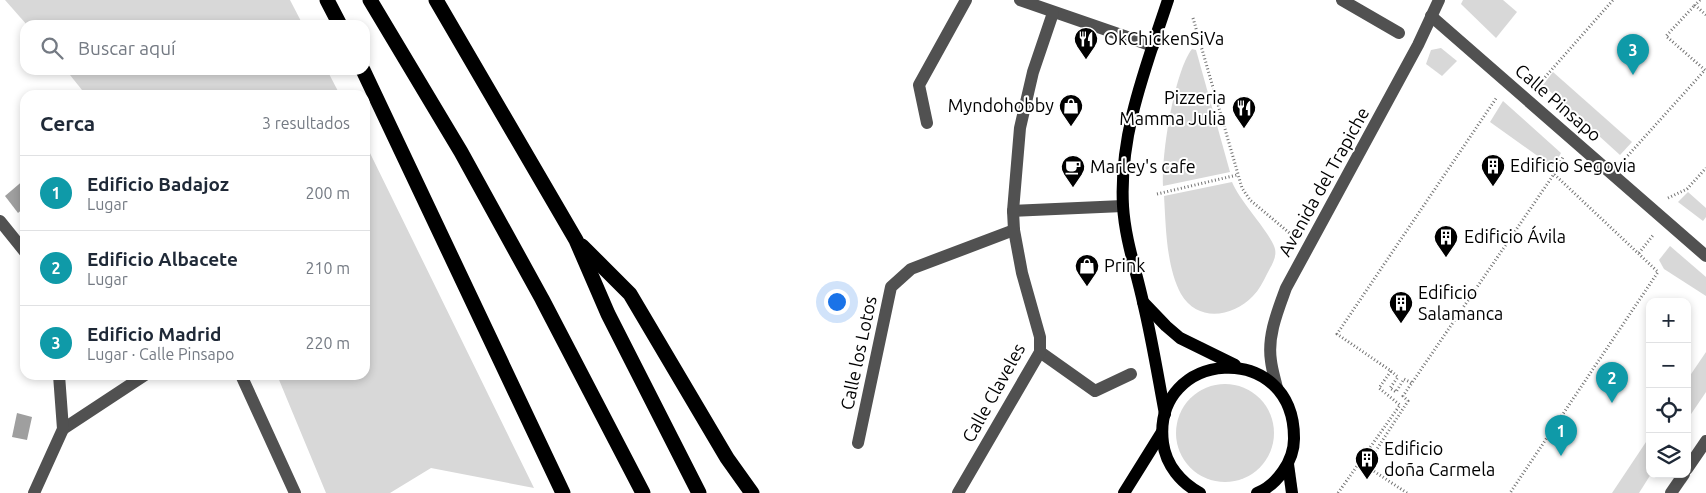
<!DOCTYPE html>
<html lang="es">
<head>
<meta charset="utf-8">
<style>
	body { margin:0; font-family:Ubuntu,sans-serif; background:#f6f6f7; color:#1f2937 }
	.controls { position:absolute; right:15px; bottom:15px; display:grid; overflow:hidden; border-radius:10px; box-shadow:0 2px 8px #0003 }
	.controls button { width:45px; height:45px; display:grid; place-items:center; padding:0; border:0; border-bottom:1px solid #e0e1e3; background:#fff; color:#1f2937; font:25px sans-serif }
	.you { position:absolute; left:836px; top:301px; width:18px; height:18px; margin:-12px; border:4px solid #fff; border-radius:50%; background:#1a73e8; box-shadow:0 0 0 8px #1a73e833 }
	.badge { display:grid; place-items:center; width:32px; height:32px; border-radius:50%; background:#111827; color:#fff; font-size:16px; font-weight:700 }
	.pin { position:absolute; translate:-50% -41px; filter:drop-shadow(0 1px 2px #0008) }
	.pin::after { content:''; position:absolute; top:26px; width:18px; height:15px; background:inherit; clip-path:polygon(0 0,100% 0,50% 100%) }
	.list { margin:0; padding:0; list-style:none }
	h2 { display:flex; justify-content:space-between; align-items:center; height:65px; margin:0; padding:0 20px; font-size:21px }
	h2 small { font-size:16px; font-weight:400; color:#747a83 }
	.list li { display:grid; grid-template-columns:32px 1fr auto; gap:15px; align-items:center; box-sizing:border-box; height:75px; padding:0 20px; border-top:1px solid #e0e1e3 }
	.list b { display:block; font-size:19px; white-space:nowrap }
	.list p { margin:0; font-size:16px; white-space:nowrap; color:#747a83 }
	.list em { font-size:16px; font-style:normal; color:#747a83 }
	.icon { flex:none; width:28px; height:28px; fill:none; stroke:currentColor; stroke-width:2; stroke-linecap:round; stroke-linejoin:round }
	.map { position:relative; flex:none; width:1706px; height:493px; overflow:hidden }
	.search { position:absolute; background:#fff; box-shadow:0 2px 8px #0003; left:20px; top:20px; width:350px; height:55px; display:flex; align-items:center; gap:12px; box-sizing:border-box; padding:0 18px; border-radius:15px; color:#747a83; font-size:19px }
	.panel { position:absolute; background:#fff; box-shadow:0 2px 8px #0003; left:20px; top:90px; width:350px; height:290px; border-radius:15px }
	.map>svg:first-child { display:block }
</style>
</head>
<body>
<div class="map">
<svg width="1706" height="493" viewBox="0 0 1706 493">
	<rect width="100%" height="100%" fill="#fff"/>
	<!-- green -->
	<g fill="#d8d8d8">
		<polygon points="5,0 290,0 303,25 27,25"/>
		<polygon points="1463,0 1503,0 1517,12 1496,38 1461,4"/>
		<polygon points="1441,48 1457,61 1442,76 1426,64 1431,50"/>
		<path d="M 1192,49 L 1196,50 L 1230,172 L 1163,186 C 1161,156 1174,72 1192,49 Z"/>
		<polygon points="66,70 327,70 340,95 86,95"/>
		<polygon points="1553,72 1632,142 1620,155 1543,85"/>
		<polygon points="1503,101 1561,153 1553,167 1490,122"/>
		<polygon points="365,143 369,151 534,488 431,468 390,493 326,493 277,375 365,375"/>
		<path d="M 1232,182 C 1240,202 1271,233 1275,249 C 1277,258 1271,266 1267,274 C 1263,282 1259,290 1253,296 C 1232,318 1197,322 1181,294 C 1166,266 1166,227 1164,196 Z"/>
		<polygon points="1688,192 1706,208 1706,217 1703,221 1678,202"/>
		<polygon points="1670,246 1706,277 1706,296 1664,269 1659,260"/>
		<polygon points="1706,352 1706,392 1687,420 1687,380"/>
		<circle cx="1225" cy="433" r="49"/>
		<polygon points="1650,436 1651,474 1639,493 1612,493"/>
	</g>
	<!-- water -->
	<g fill="#9f9f9f">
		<polygon points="25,179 25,207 18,213 5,196"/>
		<polygon points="17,413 32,417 27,440 12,437"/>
	</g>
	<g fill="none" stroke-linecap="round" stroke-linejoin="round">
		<!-- path -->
		<g stroke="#737373" stroke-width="3" stroke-dasharray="1 2.5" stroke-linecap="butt">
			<polyline points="1700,0 1695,5 1706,15"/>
			<polyline points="1193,18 1242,188 1250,200 1293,236"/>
			<polyline points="1540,85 1539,84 1613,0"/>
			<polyline points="1623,161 1705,70 1666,36 1695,5"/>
			<polyline points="1554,174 1563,157"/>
			<polyline points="1157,194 1237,175"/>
			<polyline points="1668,198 1687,189 1706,168"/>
			<polyline points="1639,253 1654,234"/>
			<polyline points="1391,371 1398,377 1390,388 1396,392 1404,379 1412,383"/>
			<polyline points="1338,493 1400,405 1379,388 1391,371 1337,334 1497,97"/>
			<polyline points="1407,493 1366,466 1408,401 1403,396 1554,174 1658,272 1510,493"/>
		</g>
		<!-- minor -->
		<g stroke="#515151" stroke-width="12">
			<polyline points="1020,0 1153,46"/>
			<polyline points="1342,0 1399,33"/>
			<polyline points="1431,16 1706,256"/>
			<polyline points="927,123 919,85 966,0"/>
			<polyline points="1013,211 1123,206"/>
			<polyline points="0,221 25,252"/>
			<polyline points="1040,352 1095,391 1131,374"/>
			<polyline points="241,375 295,493"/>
			<path d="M 1277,388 C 1275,379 1272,370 1271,361 C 1267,336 1278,310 1286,288 L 1418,45 L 1439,0"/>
			<polyline points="63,429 145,375"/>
			<polyline points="858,443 891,287 911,269 1014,230"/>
			<polyline points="1687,469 1706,441"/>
			<polyline points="34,493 63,429 59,375"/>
			<polyline points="958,493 1040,352 1040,337 1022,273 1014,230 1013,211 1020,128 1033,72 1053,13"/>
			<polyline points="1671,493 1684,474"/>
		</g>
		<!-- major -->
		<g stroke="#000" stroke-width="12">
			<polyline points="1143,302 1166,326 1180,338 1235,365"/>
			<path d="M 1165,414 C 1158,377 1152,339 1143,302 C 1136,270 1125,239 1123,206 C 1119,134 1146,67 1168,0"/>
			<polyline points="1288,464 1292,493"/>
			<polyline points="1124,493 1162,432"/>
			<path d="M 1200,493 C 1181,483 1166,465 1163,443 C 1151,349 1295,338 1294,439 C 1294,461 1277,485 1257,493"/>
		</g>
		<!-- highway -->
		<g stroke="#000" stroke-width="15">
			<polyline points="327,0 340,25"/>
			<polyline points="370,0 461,152 542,299 643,493"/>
			<polyline points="436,0 576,240 608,314 699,493"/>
			<polyline points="363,70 563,493"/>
			<polyline points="582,246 630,294 727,458 752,493"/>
		</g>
	</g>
	<!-- icons -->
	<defs>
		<g id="restaurant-pin" transform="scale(1.25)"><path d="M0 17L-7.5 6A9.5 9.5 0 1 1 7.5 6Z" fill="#000" stroke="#fff"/><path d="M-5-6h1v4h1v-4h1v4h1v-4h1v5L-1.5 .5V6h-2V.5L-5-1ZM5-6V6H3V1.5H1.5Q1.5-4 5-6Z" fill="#fff"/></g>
		<g id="shop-pin" transform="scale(1.25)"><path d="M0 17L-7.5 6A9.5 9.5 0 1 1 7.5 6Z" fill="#000" stroke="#fff"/><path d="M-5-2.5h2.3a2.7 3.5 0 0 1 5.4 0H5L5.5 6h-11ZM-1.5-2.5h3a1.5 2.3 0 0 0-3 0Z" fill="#fff"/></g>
		<g id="building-pin" transform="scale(1.25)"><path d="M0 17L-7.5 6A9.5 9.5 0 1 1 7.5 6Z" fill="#000" stroke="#fff"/><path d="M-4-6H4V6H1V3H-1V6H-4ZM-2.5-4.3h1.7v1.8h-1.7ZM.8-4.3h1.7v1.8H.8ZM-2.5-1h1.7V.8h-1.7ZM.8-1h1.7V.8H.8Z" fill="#fff"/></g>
		<g id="cafe-pin" transform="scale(1.25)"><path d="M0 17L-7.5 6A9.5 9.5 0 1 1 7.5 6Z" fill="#000" stroke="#fff"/><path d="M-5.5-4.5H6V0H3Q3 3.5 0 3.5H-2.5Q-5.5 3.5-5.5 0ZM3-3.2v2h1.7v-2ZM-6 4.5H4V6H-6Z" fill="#fff"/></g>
	</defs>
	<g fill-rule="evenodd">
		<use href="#restaurant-pin" x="1086" y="39"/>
		<use href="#shop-pin" x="1071" y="106"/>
		<use href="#restaurant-pin" x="1244" y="108"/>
		<use href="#building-pin" x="1493" y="166"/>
		<use href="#cafe-pin" x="1073" y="167"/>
		<use href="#building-pin" x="1446" y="237"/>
		<use href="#shop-pin" x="1087" y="266"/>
		<use href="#building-pin" x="1401" y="303"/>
		<use href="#building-pin" x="1367" y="459"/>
	</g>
	<g text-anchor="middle" stroke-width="4" stroke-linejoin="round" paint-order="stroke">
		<!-- poi labels -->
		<g font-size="18" fill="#000" stroke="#fff" text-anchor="start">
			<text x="1104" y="45">OkChickenSiVa</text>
			<text x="1226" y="104" text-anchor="end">Pizzeria<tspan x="1226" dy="21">Mamma Julia</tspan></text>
			<text x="1054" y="112" text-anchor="end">Myndohobby</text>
			<text x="1510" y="172">Edificio Segovia</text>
			<text x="1090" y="173">Marley's cafe</text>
			<text x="1464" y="243">Edificio Ávila</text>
			<text x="1104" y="272">Prink</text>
			<text x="1418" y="299">Edificio<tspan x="1418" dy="21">Salamanca</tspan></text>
			<text x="1384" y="455">Edificio<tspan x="1384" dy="21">doña Carmela</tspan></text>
		</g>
		<!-- street labels -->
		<g font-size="18" fill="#000" stroke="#fff">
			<text transform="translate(1558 103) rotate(41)" y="6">Calle Pinsapo</text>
			<text transform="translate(1324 182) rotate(-61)" y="6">Avenida del Trapiche</text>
			<text transform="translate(859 353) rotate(-78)" y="6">Calle los Lotos</text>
			<text transform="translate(994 393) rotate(-61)" y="6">Calle Claveles</text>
		</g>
	</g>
</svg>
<div class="controls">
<button>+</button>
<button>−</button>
<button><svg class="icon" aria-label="locate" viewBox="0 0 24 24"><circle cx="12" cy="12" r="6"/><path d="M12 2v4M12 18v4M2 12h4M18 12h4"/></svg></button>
<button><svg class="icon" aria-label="layers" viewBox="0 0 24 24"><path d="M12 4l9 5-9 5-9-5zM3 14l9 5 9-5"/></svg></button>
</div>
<div class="you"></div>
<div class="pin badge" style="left:1561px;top:456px;background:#0f9aa8">1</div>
<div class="pin badge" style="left:1612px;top:403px;background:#0f9aa8">2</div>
<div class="pin badge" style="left:1633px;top:75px;background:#0f9aa8">3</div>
<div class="search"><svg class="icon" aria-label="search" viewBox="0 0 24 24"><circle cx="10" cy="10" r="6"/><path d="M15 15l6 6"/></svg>Buscar aquí</div>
<section class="panel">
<h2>Cerca<small>3 resultados</small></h2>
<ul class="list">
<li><span class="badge" style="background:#0f9aa8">1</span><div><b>Edificio Badajoz</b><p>Lugar</p></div><em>200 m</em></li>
<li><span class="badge" style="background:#0f9aa8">2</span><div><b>Edificio Albacete</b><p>Lugar</p></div><em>210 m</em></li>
<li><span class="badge" style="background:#0f9aa8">3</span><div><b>Edificio Madrid</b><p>Lugar · Calle Pinsapo</p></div><em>220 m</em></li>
</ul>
</section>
</div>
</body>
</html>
